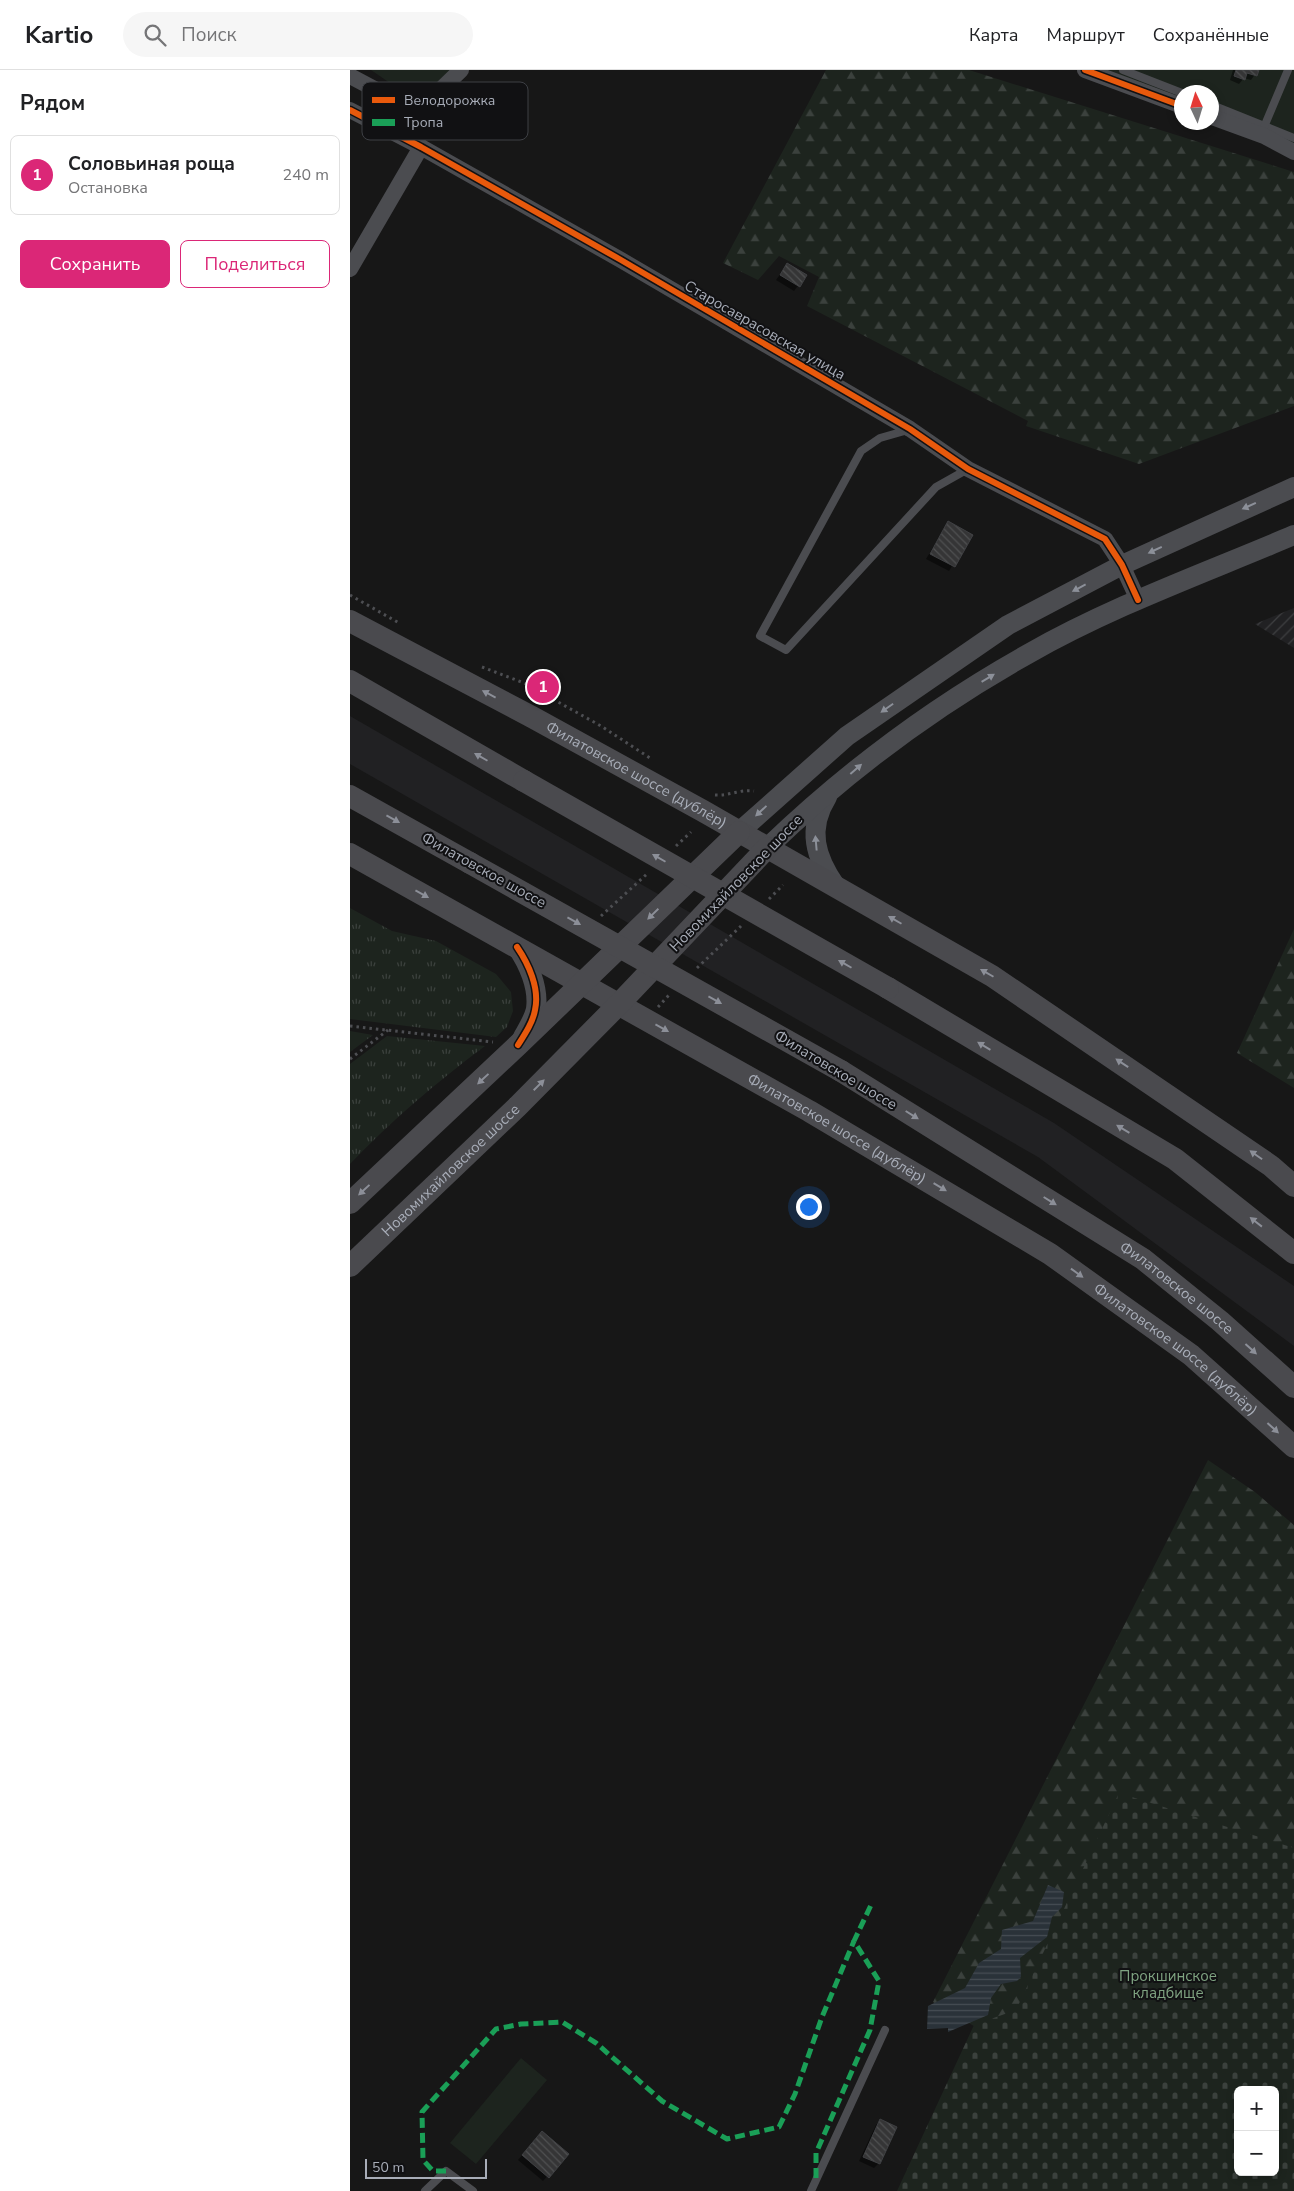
<!DOCTYPE html>
<html lang="ru">
<head>
<meta charset="utf-8">
<style>
	body { margin:0; font-family:"Nunito Sans",sans-serif; background:#f6f6f6; color:#202124 }
	.controls { position:absolute; right:15px; bottom:15px; display:grid; overflow:hidden; border-radius:8px; box-shadow:0 2px 8px #0003 }
	.controls button { width:45px; height:45px; display:grid; place-items:center; padding:0; border:0; border-bottom:1px solid #e0e0e0; background:#fff; color:#202124; font:25px sans-serif }
	.compass { position:absolute; left:824px; top:15px; width:45px; height:45px; border-radius:50%; background:#fff; box-shadow:0 2px 8px #0003; rotate:356deg }
	.scale { position:absolute; left:15px; bottom:12px; width:122px; box-sizing:border-box; padding-left:5px; border:2px solid #a8adb8; border-top:0; font-size:14px; line-height:18px; white-space:nowrap; color:#a8adb8; -webkit-text-stroke:4px #111113; paint-order:stroke }
	.you { position:absolute; left:458px; top:1136px; width:18px; height:18px; margin:-12px; border:4px solid #fff; border-radius:50%; background:#1a73e8; box-shadow:0 0 0 8px #1a73e833 }
	.badge { display:grid; place-items:center; width:32px; height:32px; border-radius:50%; background:#db2777; color:#fff; font-size:16px; font-weight:700 }
	.pin { position:absolute; translate:-50% -50%; border:2px solid #fff; box-shadow:0 1px 5px #0006 }
	.list { margin:0; padding:0; list-style:none }
	h2 { display:flex; justify-content:space-between; align-items:center; height:65px; margin:0; padding:0 20px; font-size:21px }
	h2 small { font-size:16px; font-weight:400; color:#757577 }
	.list li { display:grid; grid-template-columns:32px 1fr auto; gap:15px; align-items:center; box-sizing:border-box; height:80px; margin:0 10px 10px; padding:0 10px; border:1px solid #e0e0e0; border-radius:8px }
	.list b { display:block; font-size:19px; white-space:nowrap }
	.list p { margin:0; font-size:16px; white-space:nowrap; color:#757577 }
	.list em { font-size:16px; font-style:normal; color:#757577 }
	.actions { display:flex; gap:10px; padding:15px 20px }
	.actions a { flex:1; padding:11px 0; border:1px solid #db2777; border-radius:8px; text-align:center; font-size:18px; color:#db2777 }
	.actions .main { background:#db2777; color:#fff }
	.icon { flex:none; width:28px; height:28px; fill:none; stroke:currentColor; stroke-width:2; stroke-linecap:round; stroke-linejoin:round }
	.map { position:relative; flex:none; width:944px; height:2121px; overflow:hidden }
	header { display:flex; align-items:center; gap:30px; box-sizing:border-box; height:70px; padding:0 25px; background:#fff; border-bottom:1px solid #e0e0e0 }
	header strong { font-size:24px }
	nav { display:flex; gap:28px; margin-inline-start:auto; font-size:18px }
	.search { width:350px; height:45px; background:#f6f6f6; display:flex; align-items:center; gap:12px; box-sizing:border-box; padding:0 18px; border-radius:28px; color:#757577; font-size:19px }
	main { display:flex }
	aside { flex:1; background:#fff }
	.map>svg:first-child { display:block }
</style>
</head>
<body>
<header>
<strong>Kartio</strong>
<div class="search"><svg class="icon" aria-label="search" viewBox="0 0 24 24"><circle cx="10" cy="10" r="6"/><path d="M15 15l6 6"/></svg>Поиск</div>
<nav><a>Карта</a><a>Маршрут</a><a>Сохранённые</a></nav>
</header>
<main>
<aside>
<h2>Рядом<small></small></h2>
<ul class="list">
<li><span class="badge">1</span><div><b>Соловьиная роща</b><p>Остановка</p></div><em>240 m</em></li>
</ul>
<div class="actions"><a class="main">Сохранить</a><a>Поделиться</a></div>
</aside>
<div class="map">
<svg width="944" height="2121" viewBox="0 0 944 2121">
	<defs>
		<pattern id="industrial-furrows" width="10" height="10" patternUnits="userSpaceOnUse" patternTransform="scale(1.25)"><rect width="10" height="10" fill="#212123"/><path d="M-1 1l2-2M0 10L10 0M9 11l2-2" fill="none" stroke="#3e3f41"/></pattern>
		<pattern id="grass-tufts" width="24" height="20" patternUnits="userSpaceOnUse" patternTransform="scale(1.25)"><rect width="24" height="20" fill="#1d241e"/><path d="M3 7l-1-3M5 7V3M7 7l1-3M15 17l-1-3M17 17v-4M19 17l1-3" fill="none" stroke="#3b413d"/></pattern>
		<pattern id="forest-firs" width="22" height="20" patternUnits="userSpaceOnUse" patternTransform="scale(1.25)"><rect width="22" height="20" fill="#1d241e"/><path d="M5 1l3.5 6h-7zM16 11l3.5 6h-7z" fill="#3b413d"/></pattern>
		<pattern id="cemetery-stones" width="16" height="16" patternUnits="userSpaceOnUse" patternTransform="scale(1.25)"><rect width="16" height="16" fill="#1d241e"/><path d="M2 7V4a2 2 0 0 1 4 0v3zM10 15v-3a2 2 0 0 1 4 0v3z" fill="#3b413d"/></pattern>
		<pattern id="water-rules" width="6" height="5" patternUnits="userSpaceOnUse" patternTransform="scale(1.25)"><rect width="6" height="5" fill="#2a3239"/><path d="M0 2.5h6" fill="none" stroke="#464d54"/></pattern>
		<pattern id="building-back-hatch" width="6" height="6" patternUnits="userSpaceOnUse" patternTransform="scale(1.25)"><rect width="6" height="6" fill="#353536"/><path d="M-1 5l2 2M0 0l6 6M5-1l2 2" fill="none" stroke="#4f5051"/></pattern>
	</defs>
	<rect width="100%" height="100%" fill="#171717"/>
	<!-- built -->
	<polygon fill="#212123" points="0,646 704,1053 944,1216 944,1276 688,1087 0,694"/>
	<!-- industrial -->
	<polygon fill="url(#industrial-furrows)" points="944,538 944,578 905,554"/>
	<!-- grass -->
	<g fill="url(#grass-tufts)">
		<polygon points="0,838 42,861 86,871 146,904 161,922 163,941 157,957 146,967 0,949"/>
		<polygon points="0,961 23,965 0,982"/>
		<path d="M 37,966 L 135,976 C 87,1012 42,1050 0,1094 L 0,994 Z"/>
	</g>
	<!-- forest -->
	<g fill="url(#forest-firs)" fill-rule="evenodd">
		<polygon points="476,0 619,0 944,102 944,336 789,394 676,356 678,351 457,236 469,207 429,186 408,210 373,193"/>
		<polygon points="944,859 944,1018 887,983"/>
		<path d="M 858,1390 L 905,1422 L 944,1455 L 944,2121 L 585,2121 L 651,1972 L 583,1932 ZM 888,2020 L 925,2020 L 925,2102 L 888,2102 Z"/>
	</g>
	<!-- cemetery -->
	<path fill="url(#cemetery-stones)" fill-rule="evenodd" d="M 769,1723 L 944,1778 L 944,2121 L 547,2121 L 624,1955 L 666,1940 ZM 888,2020 L 925,2020 L 925,2102 L 888,2102 Z"/>
	<!-- green -->
	<g fill="#1d241e">
		<polygon points="21,0 116,0 100,21 53,22"/>
		<polygon points="747,0 944,0 944,75 862,44 862,22 832,22 831,32"/>
		<polygon points="171,1988 197,2010 126,2094 100,2073"/>
	</g>
	<!-- water -->
	<polygon fill="url(#water-rules)" points="698,1815 714,1822 712,1837 702,1847 697,1867 670,1888 671,1907 667,1911 651,1914 641,1928 638,1945 598,1962 598,1958 577,1959 578,1936 615,1918 629,1893 651,1879 652,1860 683,1851"/>
	<!-- shadow -->
	<g fill="#0007">
		<polygon points="883,0 908,0 901,10 894,8 889,14 880,10"/>
		<polygon points="437,195 455,206 444,221 426,210"/>
		<polygon points="598,453 621,465 599,501 576,489"/>
		<polygon points="530,2051 529,2093 524,2098 509,2091 526,2055"/>
		<polygon points="188,2067 217,2084 193,2111 168,2090"/>
	</g>
	<!-- building -->
	<g fill="url(#building-back-hatch)" stroke="#3f4043">
		<polygon points="886,0 909,0 907,6 897,3 895,10 884,6"/>
		<polygon points="437,193 457,205 450,217 430,205"/>
		<polygon points="598,451 623,465 605,497 580,484"/>
		<polygon points="530,2049 547,2057 530,2094 513,2087"/>
		<polygon points="192,2061 219,2084 199,2108 172,2085"/>
	</g>
	<g fill="none" stroke-linecap="round" stroke-linejoin="round">
		<!-- path -->
		<g stroke="#4d4e52" stroke-width="3" stroke-dasharray="2.5 4" stroke-linecap="butt">
			<polyline points="0,525 49,553"/>
			<polyline points="132,597 174,613 251,656 300,688"/>
			<path d="M 365,725 C 379,726 390,719 404,721"/>
			<polyline points="326,776 341,762"/>
			<polyline points="419,829 433,815"/>
			<polyline points="251,846 298,803"/>
			<polyline points="347,898 391,856"/>
			<polyline points="308,937 319,925"/>
			<polyline points="0,956 143,972"/>
			<polyline points="0,989 38,960"/>
		</g>
		<!-- service -->
		<g stroke="#4b4c50" stroke-width="8">
			<polyline points="773,0 832,23"/>
			<polyline points="862,35 944,68"/>
			<polyline points="914,57 938,0"/>
			<polyline points="558,360 530,368 511,381 410,566 436,580 586,417 618,399"/>
			<polyline points="75,2121 96,2101 123,2121"/>
			<polyline points="461,2121 535,1960"/>
		</g>
		<!-- minor -->
		<g stroke="#4b4c50" stroke-width="16">
			<polyline points="735,0 832,36"/>
			<polyline points="0,6 49,32 81,29 111,0"/>
			<polyline points="0,40 71,77 271,190 560,359 618,399 755,469 772,495 788,530"/>
			<polyline points="862,47 914,66 944,82"/>
			<polyline points="0,199 71,77"/>
		</g>
		<!-- tertiary -->
		<g stroke="#4b4c50" stroke-width="20">
			<path d="M 477,727 C 457,759 465,787 486,817"/>
			<polyline points="389,762 497,666 658,555 772,495 944,417"/>
			<path d="M 417,778 C 495,703 583,637 678,584 C 762,536 855,503 944,465"/>
			<path d="M 167,877 C 178,893 189,917 186,939 C 184,949 178,958 173,967"/>
		</g>
		<!-- secondary -->
		<g stroke="#4a4a4e" stroke-width="22">
			<path id="s1" d="M 0,551 L 182,647 L 353,741 L 642,906 L 921,1096 L 944,1116"/>
			<polyline points="0,611 174,711"/>
			<polyline points="0,726 120,793"/>
			<path id="s2" d="M 0,784 L 459,1041 L 700,1184 L 841,1285 L 944,1377"/>
			<polyline points="538,918 825,1089 944,1183"/>
			<path id="s3" d="M 491,1001 L 793,1189 L 870,1251 L 944,1317"/>
			<polyline points="0,1133 168,975 389,762"/>
			<path id="s4" d="M 0,1196 L 168,1036 L 269,934 L 417,778"/>
		</g>
		<!-- secondary-bridge -->
		<g stroke="#4a4a4e" stroke-width="22">
			<polyline points="174,711 538,918"/>
			<polyline points="120,793 491,1001"/>
		</g>
		<!-- quiet -->
		<g stroke="#1a9f57" stroke-width="5" stroke-dasharray="10 5" stroke-linecap="butt">
			<polyline points="96,2101 83,2101 73,2090 72,2042 146,1959 171,1954 212,1952 246,1973 312,2031 377,2069 429,2057 445,2024 472,1947 504,1871"/>
			<polyline points="466,2108 466,2083 520,1960 529,1911 504,1871 522,1833"/>
		</g>
		<!-- cycleway casing -->
		<g stroke="#111113" stroke-width="9">
			<g id="cycleway">
				<polyline points="735,0 832,36"/>
				<polyline points="0,40 71,77 271,190 560,359 618,399 755,469 772,495 788,530"/>
				<path d="M 167,877 C 178,893 190,918 185,940 C 183,952 175,964 168,975"/>
			</g>
		</g>
		<!-- cycleway -->
		<use href="#cycleway" stroke="#e8590c" stroke-width="6"/>
	</g>
	<!-- one-way arrows -->
	<defs><path id="oneway-solid" d="M-6-.8H1V-3.2L6.5 0L1 3.2V.8H-6Z" transform="scale(1.25)"/></defs>
	<g fill="#8c9099">
		<use href="#oneway-solid" transform="translate(899 436) rotate(156)"/>
		<use href="#oneway-solid" transform="translate(805 480) rotate(155)"/>
		<use href="#oneway-solid" transform="translate(729 518) rotate(152)"/>
		<use href="#oneway-solid" transform="translate(638 608) rotate(-31)"/>
		<use href="#oneway-solid" transform="translate(537 638) rotate(145)"/>
		<use href="#oneway-solid" transform="translate(506 699) rotate(-41)"/>
		<use href="#oneway-solid" transform="translate(411 741) rotate(137)"/>
		<use href="#oneway-solid" transform="translate(466 773) rotate(-95)"/>
	</g>
	<g fill="#8c8f98">
		<use href="#oneway-solid" transform="translate(139 624) rotate(-152)"/>
		<use href="#oneway-solid" transform="translate(131 687) rotate(-150)"/>
		<use href="#oneway-solid" transform="translate(43 749) rotate(29)"/>
		<use href="#oneway-solid" transform="translate(309 788) rotate(-150)"/>
		<use href="#oneway-solid" transform="translate(72 824) rotate(29)"/>
		<use href="#oneway-solid" transform="translate(303 844) rotate(136)"/>
		<use href="#oneway-solid" transform="translate(545 850) rotate(-150)"/>
		<use href="#oneway-solid" transform="translate(224 851) rotate(29)"/>
		<use href="#oneway-solid" transform="translate(495 894) rotate(-150)"/>
		<use href="#oneway-solid" transform="translate(637 903) rotate(-150)"/>
		<use href="#oneway-solid" transform="translate(365 930) rotate(29)"/>
		<use href="#oneway-solid" transform="translate(312 958) rotate(29)"/>
		<use href="#oneway-solid" transform="translate(634 976) rotate(-149)"/>
		<use href="#oneway-solid" transform="translate(772 993) rotate(-146)"/>
		<use href="#oneway-solid" transform="translate(133 1009) rotate(137)"/>
		<use href="#oneway-solid" transform="translate(189 1015) rotate(-45)"/>
		<use href="#oneway-solid" transform="translate(562 1045) rotate(32)"/>
		<use href="#oneway-solid" transform="translate(773 1059) rotate(-149)"/>
		<use href="#oneway-solid" transform="translate(906 1085) rotate(-145)"/>
		<use href="#oneway-solid" transform="translate(590 1117) rotate(31)"/>
		<use href="#oneway-solid" transform="translate(14 1120) rotate(137)"/>
		<use href="#oneway-solid" transform="translate(700 1131) rotate(32)"/>
		<use href="#oneway-solid" transform="translate(906 1152) rotate(-142)"/>
		<use href="#oneway-solid" transform="translate(727 1203) rotate(36)"/>
		<use href="#oneway-solid" transform="translate(901 1279) rotate(42)"/>
		<use href="#oneway-solid" transform="translate(923 1358) rotate(42)"/>
	</g>
	<g text-anchor="middle" stroke-width="4" stroke-linejoin="round" paint-order="stroke">
		<!-- street labels -->
		<g font-size="15" fill="#a8adb8" stroke="#111113">
			<text transform="translate(415 260) rotate(30)" y="5">Старосаврасовская улица</text>
			<text dy="5" stroke="none"><textPath href="#s1" startOffset="325">Филатовское шоссе (дублёр)</textPath></text>
			<text transform="translate(134 800) rotate(29)" y="5">Филатовское шоссе</text>
			<text transform="translate(386 813) rotate(-46)" y="5">Новомихайловское шоссе</text>
			<text transform="translate(486 1000) rotate(31)" y="5">Филатовское шоссе</text>
			<text dy="5" stroke="none"><textPath href="#s2" startOffset="559">Филатовское шоссе (дублёр)</textPath></text>
			<text dy="5" stroke="none"><textPath href="#s4" startOffset="139">Новомихайловское шоссе</textPath></text>
			<text dy="5" stroke="none"><textPath href="#s3" startOffset="400">Филатовское шоссе</textPath></text>
			<text dy="5" stroke="none"><textPath href="#s2" startOffset="964">Филатовское шоссе (дублёр)</textPath></text>
		</g>
		<!-- park labels -->
		<g font-size="15" fill="#7fa381" stroke="#111113">
			<text x="818" y="1911">Прокшинское<tspan x="818" dy="17">кладбище</tspan></text>
		</g>
	</g>
	<!-- legend -->
	<rect x="12" y="12" width="166" height="58" rx="8" fill="#111113" stroke="#3e4045" stroke-width="1"/>
	<rect x="22" y="27" width="23" height="6" fill="#e8590c"/>
	<rect x="22" y="49" width="23" height="7" fill="#1a9f57"/>
	<g font-size="14" fill="#a8adb8">
		<text x="54" y="35">Велодорожка</text>
		<text x="54" y="57">Тропа</text>
	</g>
</svg>
<div class="controls">
<button>+</button>
<button>−</button>
</div>
<svg class="compass" viewBox="-18 -18 36 36"><path d="M0-13l5 13h-10z" fill="#e53935"/><path d="M0 13l5-13h-10z" fill="#757577"/></svg>
<div class="scale">50 m</div>
<div class="you"></div>
<div class="pin badge" style="left:193px;top:617px">1</div>
</div>
</main>
</body>
</html>
